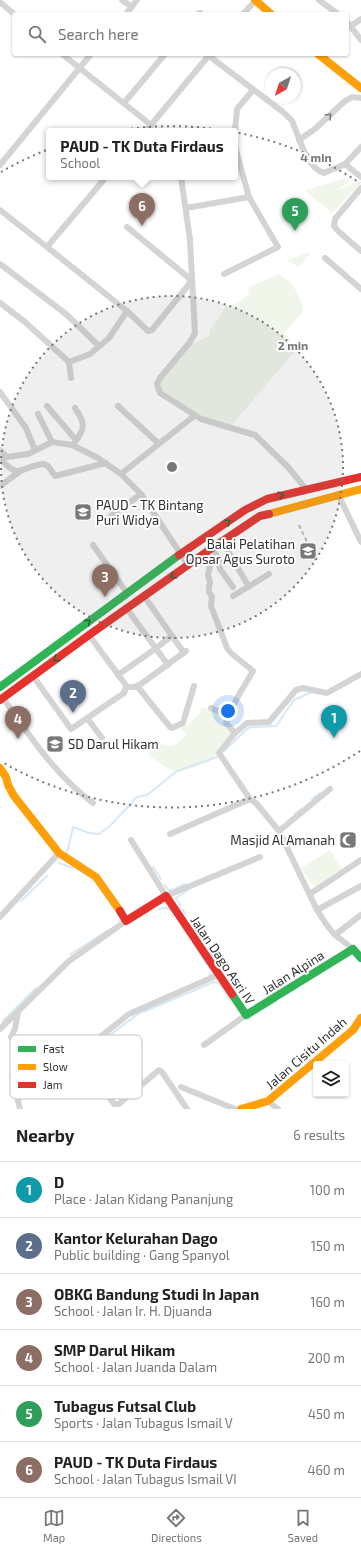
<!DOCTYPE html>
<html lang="en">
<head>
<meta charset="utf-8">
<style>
	body { margin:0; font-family:"Exo 2",sans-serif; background:#f2f2f2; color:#222 }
	.controls { position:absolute; right:12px; bottom:12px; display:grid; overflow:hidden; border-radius:4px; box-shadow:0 1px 3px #0004 }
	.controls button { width:36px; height:36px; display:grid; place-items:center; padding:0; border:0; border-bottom:1px solid #e0e0e0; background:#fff; color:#222; font:20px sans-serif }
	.compass { position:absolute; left:265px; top:68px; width:36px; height:36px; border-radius:50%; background:#fff; box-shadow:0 1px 3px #0004; rotate:219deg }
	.you { position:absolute; left:228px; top:711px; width:14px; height:14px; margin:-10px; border:3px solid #fff; border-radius:50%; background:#1a73e8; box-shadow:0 0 0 6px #1a73e833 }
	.badge { display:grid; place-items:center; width:26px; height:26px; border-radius:50%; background:#787878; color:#fff; font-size:13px; font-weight:700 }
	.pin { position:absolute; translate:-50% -33px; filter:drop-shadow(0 1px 2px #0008) }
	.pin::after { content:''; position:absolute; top:21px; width:14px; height:12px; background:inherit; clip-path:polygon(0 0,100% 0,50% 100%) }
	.popup { position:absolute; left:46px; top:128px; width:192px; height:52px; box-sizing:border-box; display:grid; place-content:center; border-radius:4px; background:#fff; filter:drop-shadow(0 1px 3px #0005); font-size:13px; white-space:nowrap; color:#767676 }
	.popup b { font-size:15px; color:#222 }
	.popup::after { content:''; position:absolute; left:50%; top:100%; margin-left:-8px; border:8px solid transparent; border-top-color:#fff }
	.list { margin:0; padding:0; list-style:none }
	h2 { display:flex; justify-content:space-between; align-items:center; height:52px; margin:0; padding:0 16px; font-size:17px }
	h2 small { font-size:13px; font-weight:400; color:#767676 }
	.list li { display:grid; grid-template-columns:26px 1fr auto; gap:12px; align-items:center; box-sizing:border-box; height:56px; padding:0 16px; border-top:1px solid #e0e0e0 }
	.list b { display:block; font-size:15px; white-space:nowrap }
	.list p { margin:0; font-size:13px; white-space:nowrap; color:#767676 }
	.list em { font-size:13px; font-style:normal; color:#767676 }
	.icon { flex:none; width:22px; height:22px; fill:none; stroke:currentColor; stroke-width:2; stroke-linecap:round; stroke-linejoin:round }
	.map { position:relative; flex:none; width:361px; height:1109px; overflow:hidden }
	.search { position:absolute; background:#fff; box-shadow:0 1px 3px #0004; left:12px; right:12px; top:12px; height:44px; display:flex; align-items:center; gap:10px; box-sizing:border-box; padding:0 14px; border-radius:4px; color:#767676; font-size:15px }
	.sheet { height:388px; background:#fff }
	nav { display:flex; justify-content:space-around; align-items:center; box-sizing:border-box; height:56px; border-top:1px solid #e0e0e0; background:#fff; font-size:11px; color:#767676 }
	nav a { display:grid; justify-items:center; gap:2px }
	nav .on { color:#787878 }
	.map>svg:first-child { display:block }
</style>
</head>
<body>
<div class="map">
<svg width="361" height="1109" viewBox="0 0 361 1109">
	<rect width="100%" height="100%" fill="#fff"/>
	<!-- green -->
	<g fill="#f1f6eb">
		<polygon points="350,177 351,179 338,190 359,181 360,184 332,213 305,190"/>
		<polygon points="311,252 299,267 293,264 287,260"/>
		<polygon points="278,274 292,283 303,306 302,313 284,333 290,340 288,344 295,351 231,426 207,420 162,392 159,387 162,377 188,347 210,335 209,332 226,306 239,303 245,297 249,295 248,288"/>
		<path d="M 202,707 L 226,716 L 233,733 L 210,762 L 176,773 L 152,758 L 148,753 L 155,743 C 171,747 175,748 186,735 L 181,729 L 184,724 L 187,726 L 200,713 Z"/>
		<polygon points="330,850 342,869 314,887 301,868"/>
	</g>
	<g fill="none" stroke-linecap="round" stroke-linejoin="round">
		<!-- stream -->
		<g stroke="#d7e8f4" stroke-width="2">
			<polyline points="224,751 248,728 251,727 276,726 294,700 312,692"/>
			<polyline points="312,799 320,793"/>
			<polyline points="295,814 301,809"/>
			<polyline points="66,853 68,849 73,827 89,833 99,834 111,825 137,797 147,795 177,771 217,757"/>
			<polyline points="59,863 73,868"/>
			<polyline points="153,867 161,879"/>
			<polyline points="165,885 168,890 172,890 185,884"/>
			<polyline points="21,901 47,876"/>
			<polyline points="180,905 176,898 188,890"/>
			<polyline points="159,909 166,908 171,910"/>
			<polyline points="183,910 185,914"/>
			<polyline points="191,922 196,931"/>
			<polyline points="199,935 204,942"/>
			<polyline points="193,943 212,972 209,976"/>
			<polyline points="208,948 222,968"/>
			<polyline points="71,954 107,931"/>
			<polyline points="248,1019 276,1001"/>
			<polyline points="3,1021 36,988"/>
			<polyline points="87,1052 138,1014 214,982 219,983 230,1000"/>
		</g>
		<!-- street -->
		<g stroke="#d4d4d4" stroke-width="6">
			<polyline points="122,0 132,7"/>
			<polyline points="319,0 338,14"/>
			<polyline points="1,3 14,14"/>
			<polyline points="126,14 137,0"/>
			<polyline points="198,14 200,13"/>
			<polyline points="243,14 255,1"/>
			<polyline points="347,22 361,40"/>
			<polyline points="351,26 361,19"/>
			<polyline points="62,54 151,125"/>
			<path d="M 209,56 L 283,112 C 286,115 290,118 292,121 C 299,136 306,168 324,173 L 345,164 L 361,147"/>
			<polyline points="124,103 165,54"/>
			<polyline points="146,131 210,54"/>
			<polyline points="235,131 237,109 253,90"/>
			<polyline points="299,140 316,128 345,101 352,97 361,98"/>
			<polyline points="345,164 361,177"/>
			<polyline points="0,165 91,54"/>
			<polyline points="106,177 47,247 127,311 148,331 152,330 190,283 192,284"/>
			<polyline points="181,177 190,240 195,333 190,342 160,378 157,384 160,393 201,419 255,435 288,467 306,489"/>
			<polyline points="361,188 335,219 334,226 338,231 361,251"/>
			<polyline points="186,208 249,197"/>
			<polyline points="0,210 47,247"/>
			<polyline points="127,227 189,278 190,283"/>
			<polyline points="325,258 361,289"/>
			<polyline points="0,264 66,314 99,346"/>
			<polyline points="224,274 278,247 249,197 235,147"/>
			<polyline points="0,303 25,322 69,362 90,354 109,338 127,311"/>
			<polyline points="69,362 71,378"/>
			<polyline points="0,392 26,428 35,450"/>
			<polyline points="47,406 76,440"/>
			<polyline points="118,406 158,443"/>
			<polyline points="38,414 52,442"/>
			<path d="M 75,442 C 86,427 85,423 75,408"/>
			<polyline points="0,450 7,457 28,454 52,442 72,445 98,458 121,474 141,494 188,565"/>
			<path d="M 0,458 C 20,482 20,466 44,464 L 48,466 L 55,476 L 106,463"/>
			<polyline points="121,474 194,416"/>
			<polyline points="0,486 19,472"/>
			<polyline points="338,494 361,542"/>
			<polyline points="111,516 141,494"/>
			<polyline points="222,541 249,587"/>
			<polyline points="93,545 127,593"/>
			<polyline points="212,548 219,559 219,565 220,569 233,587"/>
			<polyline points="203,554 210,567 208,574 210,583 209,587 209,592 212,597 211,606 227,648 231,653 253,671 237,698 227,720 226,723 235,733"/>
			<polyline points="144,596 184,653"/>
			<polyline points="233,596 269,574"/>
			<polyline points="127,609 168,665"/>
			<polyline points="156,648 172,636"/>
			<polyline points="118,675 155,649"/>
			<polyline points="33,676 71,729 124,693 126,687 125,684 89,635"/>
			<polyline points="137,686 170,727 172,728 183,723 194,686"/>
			<polyline points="126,687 134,687 141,684 186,651"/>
			<path d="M 3,698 C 30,736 55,775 93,803"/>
			<polyline points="211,708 228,716"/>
			<polyline points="87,718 102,738"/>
			<polyline points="279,831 330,789"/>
			<polyline points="170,834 250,799"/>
			<polyline points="131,840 166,896 260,857"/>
			<polyline points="310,894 361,860"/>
			<polyline points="317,910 361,886"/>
			<polyline points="0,917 59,853"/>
			<polyline points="335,935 361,915"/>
			<polyline points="353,949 334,934 326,924 317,910 279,831 256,803 250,799 219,753 235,733 247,723 269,722 296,690 303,688 327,693 361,674"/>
			<path d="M 18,1012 L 15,1029 L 11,1037 L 23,1053 L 27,1062 C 24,1068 15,1068 12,1075 L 20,1109"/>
			<polyline points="0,1029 69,961 126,921"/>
			<polyline points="204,1045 246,1015"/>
			<polyline points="181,1087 235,1109"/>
			<polyline points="268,1101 278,1109"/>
			<polyline points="187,1109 162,1072 159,1070 119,1104 114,1104 80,1057 80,1053 129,1014 218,975"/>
		</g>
		<!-- fast -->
		<g stroke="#30b455" stroke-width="8">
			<polyline points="0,687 179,555"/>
			<polyline points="232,994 246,1015 353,949 361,958"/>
		</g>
		<!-- slow -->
		<g stroke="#ff9f0a" stroke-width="8">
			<polyline points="255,0 271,14"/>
			<polyline points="318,54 361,88"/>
			<polyline points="269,514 361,489"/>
			<polyline points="0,768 6,777 8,785 14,796 59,853 96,877 120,911"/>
			<polyline points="241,1109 268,1101 353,1030 361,1018"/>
		</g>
		<!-- jam -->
		<g stroke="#e5322d" stroke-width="8">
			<polyline points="179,555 245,510 267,499 361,477"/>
			<polyline points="0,700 89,635 212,548 260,516 269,514"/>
			<polyline points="120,911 126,921 166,896 232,994"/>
		</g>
		<!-- rail -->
		<polyline stroke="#bbb" stroke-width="2" stroke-dasharray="4 3" stroke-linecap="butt" points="299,525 317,563"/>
	</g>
	<!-- one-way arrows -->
	<defs><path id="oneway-chevron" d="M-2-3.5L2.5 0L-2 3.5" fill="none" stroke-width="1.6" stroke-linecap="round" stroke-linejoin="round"/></defs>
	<use stroke="#797979" href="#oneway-chevron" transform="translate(329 116) rotate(-45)"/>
	<g stroke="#2f5e3c">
		<use href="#oneway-chevron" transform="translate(281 495) rotate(-15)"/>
		<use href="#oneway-chevron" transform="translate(228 522) rotate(-35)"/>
		<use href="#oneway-chevron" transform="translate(173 576) rotate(145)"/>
		<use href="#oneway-chevron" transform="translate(88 622) rotate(-37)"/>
		<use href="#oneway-chevron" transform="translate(56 659) rotate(144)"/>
	</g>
	<!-- distance rings -->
	<circle cx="172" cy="467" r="171" fill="#787878" fill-opacity=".12"/>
	<g fill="none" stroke="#787878" stroke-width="2" stroke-dasharray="2 4">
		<circle cx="172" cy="467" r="171"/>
		<path d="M360 751A341 341 0 0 1 2 762M1 172A341 341 0 0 1 360 183"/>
	</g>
	<!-- icons -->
	<defs>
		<g id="school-square" transform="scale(0.9)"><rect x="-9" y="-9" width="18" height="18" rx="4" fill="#787878" stroke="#fff"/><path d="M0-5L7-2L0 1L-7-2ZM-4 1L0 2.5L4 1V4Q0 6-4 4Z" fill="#fff"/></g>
		<g id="university-square" transform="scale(0.9)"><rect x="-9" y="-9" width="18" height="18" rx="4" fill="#787878" stroke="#fff"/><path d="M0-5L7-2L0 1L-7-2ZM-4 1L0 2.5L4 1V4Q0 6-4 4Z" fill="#fff"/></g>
		<g id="mosque-square" transform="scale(0.9)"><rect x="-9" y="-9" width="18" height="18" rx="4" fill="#787878" stroke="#fff"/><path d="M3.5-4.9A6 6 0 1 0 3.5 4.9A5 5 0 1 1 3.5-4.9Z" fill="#fff"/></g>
	</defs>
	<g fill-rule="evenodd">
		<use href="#school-square" x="83" y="512"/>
		<use href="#university-square" x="308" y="551"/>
		<use href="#school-square" x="55" y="744"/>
		<use href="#mosque-square" x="348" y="840"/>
	</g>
	<g text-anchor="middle" stroke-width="4" stroke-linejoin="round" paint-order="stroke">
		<!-- poi labels -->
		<g font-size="13" fill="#2f2f2f" stroke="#fff" text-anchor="start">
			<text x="96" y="510">PAUD - TK Bintang<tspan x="96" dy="15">Puri Widya</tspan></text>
			<text x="295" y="549" text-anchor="end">Balai Pelatihan<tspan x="295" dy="15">Opsar Agus Suroto</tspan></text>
			<text x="68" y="749">SD Darul Hikam</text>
			<text x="335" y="845" text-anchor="end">Masjid Al Amanah</text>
		</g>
		<!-- street labels -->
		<g font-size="13" fill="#2f2f2f" stroke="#fff">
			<text transform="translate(223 960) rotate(56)" y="5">Jalan Dago Asri IV</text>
			<text transform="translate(293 972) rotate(-32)" y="5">Jalan Alpina</text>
			<text transform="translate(306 1053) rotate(-41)" y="5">Jalan Cisitu Indah</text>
		</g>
	</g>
	<!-- legend -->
	<rect x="10" y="1035" width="132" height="64" rx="6" fill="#fff" stroke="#c1c1c1" stroke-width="1"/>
	<rect x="18" y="1046" width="18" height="6" fill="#30b455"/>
	<rect x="18" y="1064" width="18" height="6" fill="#ff9f0a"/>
	<rect x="18" y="1082" width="18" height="6" fill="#e5322d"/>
	<g font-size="11" fill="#2f2f2f">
		<text x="43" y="1053">Fast</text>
		<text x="43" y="1071">Slow</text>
		<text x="43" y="1089">Jam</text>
	</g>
	<circle cx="172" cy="467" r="6" fill="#787878" stroke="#fff" stroke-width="2"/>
	<g font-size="12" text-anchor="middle" font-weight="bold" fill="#787878" stroke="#fff" stroke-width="4" stroke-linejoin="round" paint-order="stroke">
		<text x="316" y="162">4 min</text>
		<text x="293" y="350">2 min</text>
	</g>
</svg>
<div class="controls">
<button><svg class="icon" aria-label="layers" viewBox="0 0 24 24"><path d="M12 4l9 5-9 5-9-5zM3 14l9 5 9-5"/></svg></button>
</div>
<svg class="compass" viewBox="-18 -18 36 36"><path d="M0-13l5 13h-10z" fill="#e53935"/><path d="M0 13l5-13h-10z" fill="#767676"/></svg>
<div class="you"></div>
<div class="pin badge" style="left:334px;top:738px;background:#0f9aa8">1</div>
<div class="pin badge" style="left:73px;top:713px;background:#5c6f8a">2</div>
<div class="pin badge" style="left:105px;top:597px;background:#8d6e63">3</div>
<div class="pin badge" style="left:18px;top:739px;background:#8d6e63">4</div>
<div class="pin badge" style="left:295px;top:231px;background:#2e9e5b">5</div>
<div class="pin badge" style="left:142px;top:226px;background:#8d6e63">6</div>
<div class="popup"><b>PAUD - TK Duta Firdaus</b>School</div>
<div class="search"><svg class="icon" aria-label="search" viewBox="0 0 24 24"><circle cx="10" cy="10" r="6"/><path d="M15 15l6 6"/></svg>Search here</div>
</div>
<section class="sheet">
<h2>Nearby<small>6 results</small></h2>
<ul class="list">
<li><span class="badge" style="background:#0f9aa8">1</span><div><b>D</b><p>Place · Jalan Kidang Pananjung</p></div><em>100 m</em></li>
<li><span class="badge" style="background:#5c6f8a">2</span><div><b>Kantor Kelurahan Dago</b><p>Public building · Gang Spanyol</p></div><em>150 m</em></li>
<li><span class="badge" style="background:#8d6e63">3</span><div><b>OBKG Bandung Studi In Japan</b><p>School · Jalan Ir. H. Djuanda</p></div><em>160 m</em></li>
<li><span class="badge" style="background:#8d6e63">4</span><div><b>SMP Darul Hikam</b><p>School · Jalan Juanda Dalam</p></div><em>200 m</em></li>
<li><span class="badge" style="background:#2e9e5b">5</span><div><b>Tubagus Futsal Club</b><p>Sports · Jalan Tubagus Ismail V</p></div><em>450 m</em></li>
<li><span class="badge" style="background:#8d6e63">6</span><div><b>PAUD - TK Duta Firdaus</b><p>School · Jalan Tubagus Ismail VI</p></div><em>460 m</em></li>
</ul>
</section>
<nav>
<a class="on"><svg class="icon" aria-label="map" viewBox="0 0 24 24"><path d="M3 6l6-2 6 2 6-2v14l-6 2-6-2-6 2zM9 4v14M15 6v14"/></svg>Map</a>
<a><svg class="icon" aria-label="directions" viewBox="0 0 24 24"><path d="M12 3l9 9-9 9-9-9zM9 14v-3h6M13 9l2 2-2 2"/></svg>Directions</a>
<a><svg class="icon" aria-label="saved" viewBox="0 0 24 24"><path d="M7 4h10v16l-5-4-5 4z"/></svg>Saved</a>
</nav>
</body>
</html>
